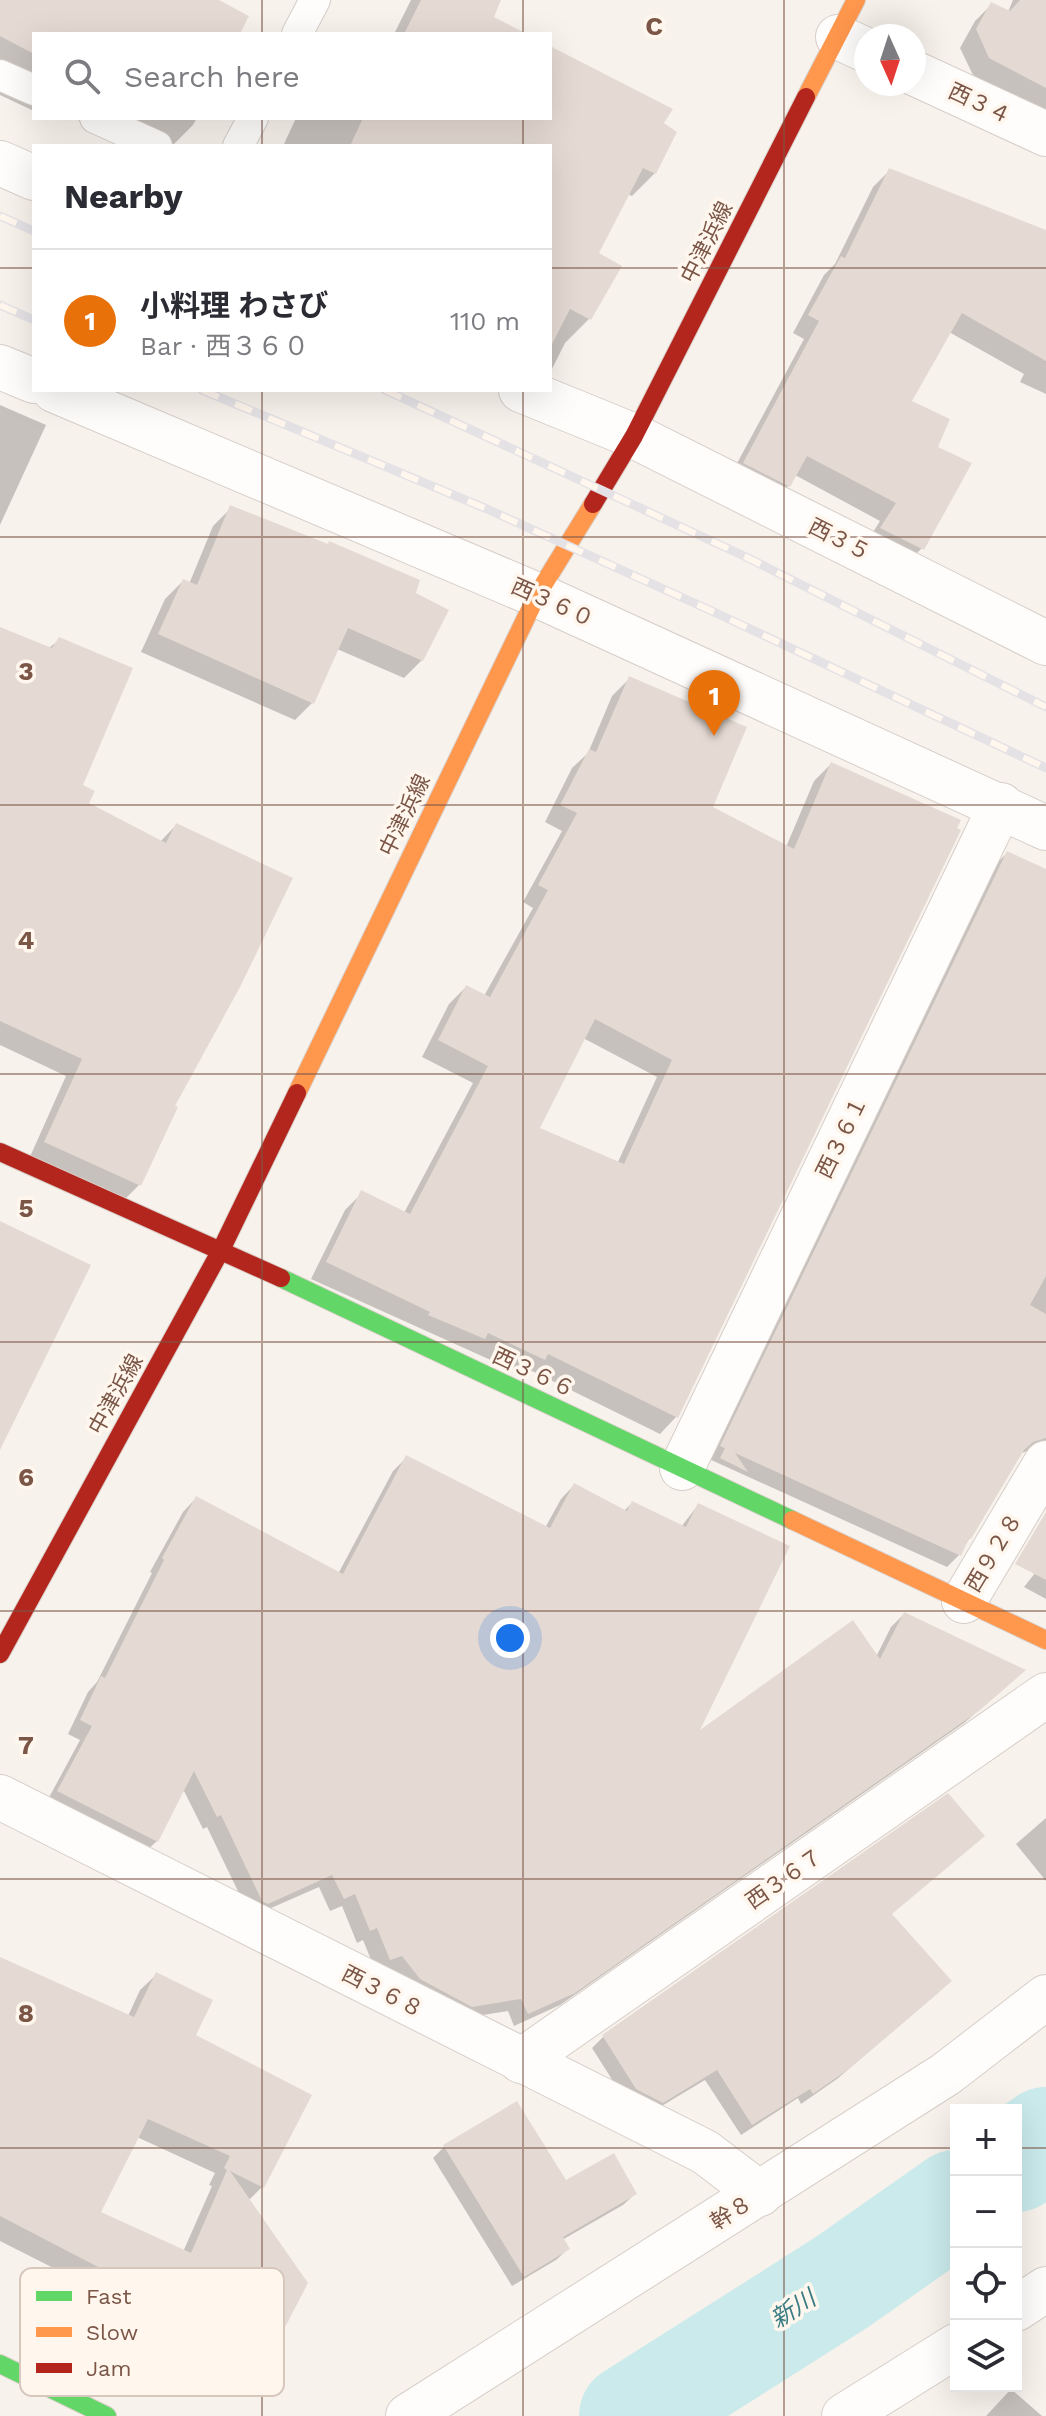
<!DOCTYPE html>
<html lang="en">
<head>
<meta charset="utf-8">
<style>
	body { margin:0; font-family:"Work Sans","Noto Sans JP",sans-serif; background:#f2f2f3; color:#2b2b33 }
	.controls { position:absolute; right:24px; bottom:24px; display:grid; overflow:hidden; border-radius:0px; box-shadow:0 8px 32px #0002 }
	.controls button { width:72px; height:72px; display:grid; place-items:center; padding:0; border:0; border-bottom:2px solid #e1e1e2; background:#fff; color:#2b2b33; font:40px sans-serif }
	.compass { position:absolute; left:854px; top:24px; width:72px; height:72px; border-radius:50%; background:#fff; box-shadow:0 8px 32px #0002; rotate:177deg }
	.you { position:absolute; left:510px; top:1638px; width:28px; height:28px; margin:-20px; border:6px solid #fff; border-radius:50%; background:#1a73e8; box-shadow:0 0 0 12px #1a73e833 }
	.badge { display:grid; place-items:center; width:52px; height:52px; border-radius:50%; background:#a78d81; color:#fff; font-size:26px; font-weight:700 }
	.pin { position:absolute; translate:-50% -66px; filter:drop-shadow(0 2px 4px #0008) }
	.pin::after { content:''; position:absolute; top:42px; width:28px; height:24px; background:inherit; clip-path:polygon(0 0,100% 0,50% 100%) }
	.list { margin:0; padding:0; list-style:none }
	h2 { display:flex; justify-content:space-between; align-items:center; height:104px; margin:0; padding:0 32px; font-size:34px }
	h2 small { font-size:26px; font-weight:400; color:#7c7c81 }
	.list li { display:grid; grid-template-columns:52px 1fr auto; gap:24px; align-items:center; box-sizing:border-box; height:144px; padding:0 32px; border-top:2px solid #e1e1e2 }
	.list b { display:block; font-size:30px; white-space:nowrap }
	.list p { margin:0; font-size:26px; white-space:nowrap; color:#7c7c81 }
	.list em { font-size:26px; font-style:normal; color:#7c7c81 }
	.icon { flex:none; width:44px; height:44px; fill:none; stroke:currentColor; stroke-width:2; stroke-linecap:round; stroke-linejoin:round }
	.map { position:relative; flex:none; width:1046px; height:2416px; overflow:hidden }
	.search { position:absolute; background:#fff; box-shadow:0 8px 32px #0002; left:32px; top:32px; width:520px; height:88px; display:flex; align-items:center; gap:20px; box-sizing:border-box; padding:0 28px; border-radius:0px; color:#7c7c81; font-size:30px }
	.panel { position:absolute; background:#fff; box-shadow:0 8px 32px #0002; left:32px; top:144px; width:520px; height:248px; border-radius:0px }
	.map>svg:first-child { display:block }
</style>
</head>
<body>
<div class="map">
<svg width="1046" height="2416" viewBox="0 0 1046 2416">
	<rect width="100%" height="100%" fill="#f8f2ec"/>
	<!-- shadow -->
	<g fill="#0003" fill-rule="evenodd">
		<polygon points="0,0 215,0 238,34 34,34 34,111 0,95"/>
		<polygon points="411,0 499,0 491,18 523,34 394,34"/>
		<polygon points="1013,0 1046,0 1046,113 973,75 960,48 975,21 991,5 1008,12"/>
		<polygon points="550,48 661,124 655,173 632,196 627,194 596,254 589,319 565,343 550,373 550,146 283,146 296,118 550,118"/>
		<polygon points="74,118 197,118 193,125 172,146 130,146"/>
		<polygon points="890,170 1046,233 1046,394 1020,382 1024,374 949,332 910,402 936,447 922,548 905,565 865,545 880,521 795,475 789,485 772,502 728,480 804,339 793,333 824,275 835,264 873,187"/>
		<polygon points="0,405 46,425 0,525"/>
		<polygon points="231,508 413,594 422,660 404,678 337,649 313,702 295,720 141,652 165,599 183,581 189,584 213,526"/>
		<polygon points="59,640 80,786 86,804 160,842 176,825 172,1107 175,1108 139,1185 122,1202 29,1159 66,1076 0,1045 0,687"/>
		<path d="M 629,679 L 710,808 L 786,847 L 814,781 L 831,764 L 959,831 L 676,1417 L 660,1434 L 532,1371 L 526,1376 L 311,1279 L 345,1210 L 362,1193 L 404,1213 L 473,1083 L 422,1057 L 449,1004 L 466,987 L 484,996 L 533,908 L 523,902 L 562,831 L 545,822 L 572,768 L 588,753 L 612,696 ZM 583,1038 L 657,1077 L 617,1164 L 537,1129 Z"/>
		<polygon points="1007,853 1046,871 1046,1454 1031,1450 1021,1453 960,1554 947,1567 709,1459 994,866"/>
		<polygon points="407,1457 545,1528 561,1499 574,1485 624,1511 632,1503 681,1527 698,1505 694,1737 876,1657 891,1627 904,1614 1010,1683 964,1723 560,2005 514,2026 508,2011 457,2019 407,1992 388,1968 376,1972 363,1940 357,1943 342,1906 330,1911 319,1887 253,1916 249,1914 207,1827 203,1829 183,1789 157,1841 143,1854 45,1805 80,1740 68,1734 88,1692 97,1682 152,1573 150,1572 183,1512 196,1498 338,1574 393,1471"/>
		<polygon points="1046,1559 1046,1599 1024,1587"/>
		<polygon points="1046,1818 1046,1881 1016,1844"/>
		<polygon points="891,1915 939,1992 837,2079 801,2104 798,2098 741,2135 705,2080 650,2113 625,2100 592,2048 604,2036"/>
		<path d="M 0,1962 L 128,2016 L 140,1990 L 157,1974 L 193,2036 L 262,2187 L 248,2201 L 277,2338 L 261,2354 L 138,2305 L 131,2321 L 115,2337 L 75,2319 L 89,2286 L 0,2241 ZM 137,2137 L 215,2173 L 209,2185 L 212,2186 L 183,2252 L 98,2213 Z"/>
		<polygon points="444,2147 565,2183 635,2194 623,2205 562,2240 568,2249 556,2260 512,2286 433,2158"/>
		<polygon points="1011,2389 1042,2416 986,2416"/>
	</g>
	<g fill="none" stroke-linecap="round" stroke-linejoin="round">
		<!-- river -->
		<g stroke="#caeaeb" stroke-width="104">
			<polyline points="1016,2160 1046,2139"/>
			<polyline points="631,2416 842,2282 956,2202"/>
		</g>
	</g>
	<!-- building -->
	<g fill="#e5dad3" fill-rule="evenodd">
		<polygon points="0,0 219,0 249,16 240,34 34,34 34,54 0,36"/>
		<polygon points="421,0 501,0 494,17 527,34 404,34"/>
		<polygon points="1020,0 1046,0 1046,88 989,58 976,29 991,2 1010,11"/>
		<polygon points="550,46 673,109 664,123 677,132 656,174 643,168 599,253 622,266 591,320 570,309 550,348 550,146 350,146 363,118 550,118"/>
		<polygon points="889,168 1046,230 1046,361 962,313 912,401 950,419 938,447 972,463 924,550 880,528 896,503 807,456 790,487 743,463 819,321 808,315 841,256 845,258"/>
		<polygon points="230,505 328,544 329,541 420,580 416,593 449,610 423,661 348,628 314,704 158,634 183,579 197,585"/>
		<polygon points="0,627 52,648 59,637 133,668 83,785 95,791 89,803 166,843 176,823 293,878 240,987 175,1106 178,1107 141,1186 44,1142 82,1059 0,1021"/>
		<path d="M 629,676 L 747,727 L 713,807 L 794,849 L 831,762 L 961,820 L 957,828 L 961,830 L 678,1418 L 548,1354 L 545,1360 L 488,1333 L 485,1339 L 428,1315 L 430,1312 L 326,1262 L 361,1190 L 410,1214 L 488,1066 L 438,1040 L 466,985 L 490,997 L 548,890 L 538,885 L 577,813 L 560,805 L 589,749 L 596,752 ZM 595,1019 L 672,1060 L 624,1164 L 540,1128 Z"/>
		<polygon points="1007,851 1046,869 1046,1276 1030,1305 1046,1314 1046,1438 1033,1442 1024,1450 971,1539 969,1538 961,1556 735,1453 748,1472 720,1458 725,1448 720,1446"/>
		<polygon points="0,1221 91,1265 0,1450"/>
		<polygon points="406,1455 550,1528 574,1483 627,1511 632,1501 686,1527 698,1503 790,1546 700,1730 853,1620 880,1659 904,1612 1026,1670 980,1710 575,1993 528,2014 521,1999 472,2007 420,1979 402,1956 390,1960 377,1928 370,1931 355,1894 344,1899 332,1875 268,1904 262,1901 221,1815 217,1817 194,1771 158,1842 57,1791 92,1726 80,1720 101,1676 105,1678 164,1560 162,1558 196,1496 343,1574"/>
		<polygon points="1046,1512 1046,1580 1015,1564"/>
		<polygon points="948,1793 985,1836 892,1914 952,1981 850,2068 813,2094 810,2089 752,2125 717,2070 663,2103 636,2089 602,2035"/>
		<path d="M 0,1957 L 134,2017 L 156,1972 L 213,2000 L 196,2035 L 312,2095 L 264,2188 L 230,2171 L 308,2283 L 279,2339 L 149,2286 L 133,2322 L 90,2302 L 104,2270 L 0,2216 ZM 148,2119 L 230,2156 L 224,2168 L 227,2170 L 191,2253 L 101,2212 Z"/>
		<polygon points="517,2101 566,2180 614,2153 637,2194 563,2237 570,2249 524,2277 443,2145"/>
	</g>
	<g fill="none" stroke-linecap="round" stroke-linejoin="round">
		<!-- lane casing -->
		<g stroke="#d7cec8" stroke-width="32">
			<g id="lane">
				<polyline points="297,34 315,0"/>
				<polyline points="0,75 34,90"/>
				<polyline points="95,118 157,146"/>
				<polyline points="238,146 253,118"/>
			</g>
		</g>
		<!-- street casing -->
		<g stroke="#d7cec8" stroke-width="46">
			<g id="street">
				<polyline points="838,37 866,50"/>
				<polyline points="914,73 1046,134"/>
				<polyline points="0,163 34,178"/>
				<polyline points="0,367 34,381"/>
				<polyline points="54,390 537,595 1046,828"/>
				<polyline points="521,390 634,436 1046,643"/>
				<polyline points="682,1468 1001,805"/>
				<polyline points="964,1601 1046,1463"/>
				<polyline points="0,1797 705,2152 760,2194"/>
				<polyline points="521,2061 1046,1695"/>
				<polyline points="1016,2309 1046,2289"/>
				<polyline points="408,2416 946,2074 1046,1997"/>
				<polyline points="844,2416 956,2346"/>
			</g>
		</g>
		<!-- fast casing -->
		<g stroke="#d9cfc9" stroke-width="20">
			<g id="fast">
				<polyline points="281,1278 792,1520"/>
				<polyline points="0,2364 107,2416"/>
			</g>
		</g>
		<!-- slow casing -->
		<g stroke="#d9cfc9" stroke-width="20">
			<g id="slow">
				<polyline points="806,97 856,0"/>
				<polyline points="297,1093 537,595 593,504"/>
				<polyline points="792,1520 1046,1640"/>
			</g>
		</g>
		<!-- jam casing -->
		<g stroke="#d9cfc9" stroke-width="20">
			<g id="jam">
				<polyline points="593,504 634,436 806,97"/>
				<polyline points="0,1152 281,1278"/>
				<polyline points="0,1654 221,1250 297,1093"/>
			</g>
		</g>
		<!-- lane -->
		<use href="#lane" stroke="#fefdfc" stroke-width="30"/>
		<!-- street -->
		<use href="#street" stroke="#fefdfc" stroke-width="44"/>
		<!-- fast -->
		<use href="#fast" stroke="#63d668" stroke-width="18"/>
		<!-- slow -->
		<use href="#slow" stroke="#ff974d" stroke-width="18"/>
		<!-- jam -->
		<use href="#jam" stroke="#b3261e" stroke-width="18"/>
		<!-- rail casing -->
		<g stroke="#e5e2e6" stroke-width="9">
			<g id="rail">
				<polyline points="0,216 34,231"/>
				<polyline points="0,305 34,320"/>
				<polyline points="202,390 487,509 714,612 1046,768"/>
				<polyline points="385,390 744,556 1046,707"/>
			</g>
		</g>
		<!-- rail -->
		<use href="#rail" stroke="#fff7ee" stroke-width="6" stroke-dasharray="18" stroke-linecap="butt"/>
	</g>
	<!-- grid -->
	<path fill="none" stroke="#7b5647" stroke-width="2" stroke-opacity="0.55" d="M 262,0 L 262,34M 523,0 L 523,34M 784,0 L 784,2416M 262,118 L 262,146M 523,118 L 523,146M 0,268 L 34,268M 550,268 L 1046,268M 262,390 L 262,2416M 523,390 L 523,2416M 0,537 L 1046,537M 0,805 L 1046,805M 0,1074 L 1046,1074M 0,1342 L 1046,1342M 0,1611 L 1046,1611M 0,1879 L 1046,1879M 0,2148 L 956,2148M 1016,2148 L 1046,2148"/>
	<g text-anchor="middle" stroke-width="7" stroke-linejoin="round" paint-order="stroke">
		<!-- street labels -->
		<g font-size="22" fill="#7b5647" stroke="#fff7ee">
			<text transform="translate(980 103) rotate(25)" y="8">西３４</text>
			<text transform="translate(706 242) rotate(-63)" y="8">中津浜線</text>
			<text transform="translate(840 539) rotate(27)" y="8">西３５</text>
			<text transform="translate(553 602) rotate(24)" y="8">西３６０</text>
			<text transform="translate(404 815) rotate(-64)" y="8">中津浜線</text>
			<text transform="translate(841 1137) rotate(-64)" y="8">西３６１</text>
			<text transform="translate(534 1372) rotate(25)" y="8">西３６６</text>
			<text transform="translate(115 1394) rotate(-61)" y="8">中津浜線</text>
			<text transform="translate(993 1552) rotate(-59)" y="8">西９２８</text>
			<text transform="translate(784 1878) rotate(-35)" y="8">西３６７</text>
			<text transform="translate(383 1991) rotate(27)" y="8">西３６８</text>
			<text transform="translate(731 2212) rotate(-32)" y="8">幹８</text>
		</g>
		<!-- water labels -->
		<g font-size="24" font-style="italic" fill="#397c82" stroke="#fff7ee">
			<text transform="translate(793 2309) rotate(-33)" y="8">新川</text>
		</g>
	</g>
	<!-- legend -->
	<rect x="20" y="2268" width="264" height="128" rx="12" fill="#fff7ee" stroke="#d7c7bc" stroke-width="2"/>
	<rect x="36" y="2291" width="36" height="10" fill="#63d668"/>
	<rect x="36" y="2327" width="36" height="10" fill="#ff974d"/>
	<rect x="36" y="2363" width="36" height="10" fill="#b3261e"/>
	<g font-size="22" fill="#7b5647">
		<text x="86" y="2304">Fast</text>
		<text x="86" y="2340">Slow</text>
		<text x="86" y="2376">Jam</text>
	</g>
	<g font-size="26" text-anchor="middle" font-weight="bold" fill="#7b5647" stroke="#fff7ee" stroke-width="7" stroke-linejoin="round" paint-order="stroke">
		<text x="654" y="35">C</text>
		<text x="26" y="680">3</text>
		<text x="26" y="949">4</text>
		<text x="26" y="1217">5</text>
		<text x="26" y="1486">6</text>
		<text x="26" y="1754">7</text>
		<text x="26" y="2022">8</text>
	</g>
</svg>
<div class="controls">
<button>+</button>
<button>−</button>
<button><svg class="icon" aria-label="locate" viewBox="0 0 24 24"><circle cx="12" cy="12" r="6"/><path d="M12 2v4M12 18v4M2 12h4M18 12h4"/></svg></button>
<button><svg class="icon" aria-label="layers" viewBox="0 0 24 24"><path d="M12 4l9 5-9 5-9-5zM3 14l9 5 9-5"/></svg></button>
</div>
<svg class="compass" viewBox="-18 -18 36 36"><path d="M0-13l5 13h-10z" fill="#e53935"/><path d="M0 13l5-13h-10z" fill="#7c7c81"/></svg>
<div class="you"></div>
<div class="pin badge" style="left:714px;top:736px;background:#e8710a">1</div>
<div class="search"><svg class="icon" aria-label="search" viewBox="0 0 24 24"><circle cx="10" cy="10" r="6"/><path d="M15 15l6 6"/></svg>Search here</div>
<section class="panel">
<h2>Nearby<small></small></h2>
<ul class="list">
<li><span class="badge" style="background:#e8710a">1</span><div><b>小料理 わさび</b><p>Bar · 西３６０</p></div><em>110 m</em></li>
</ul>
</section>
</div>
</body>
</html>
